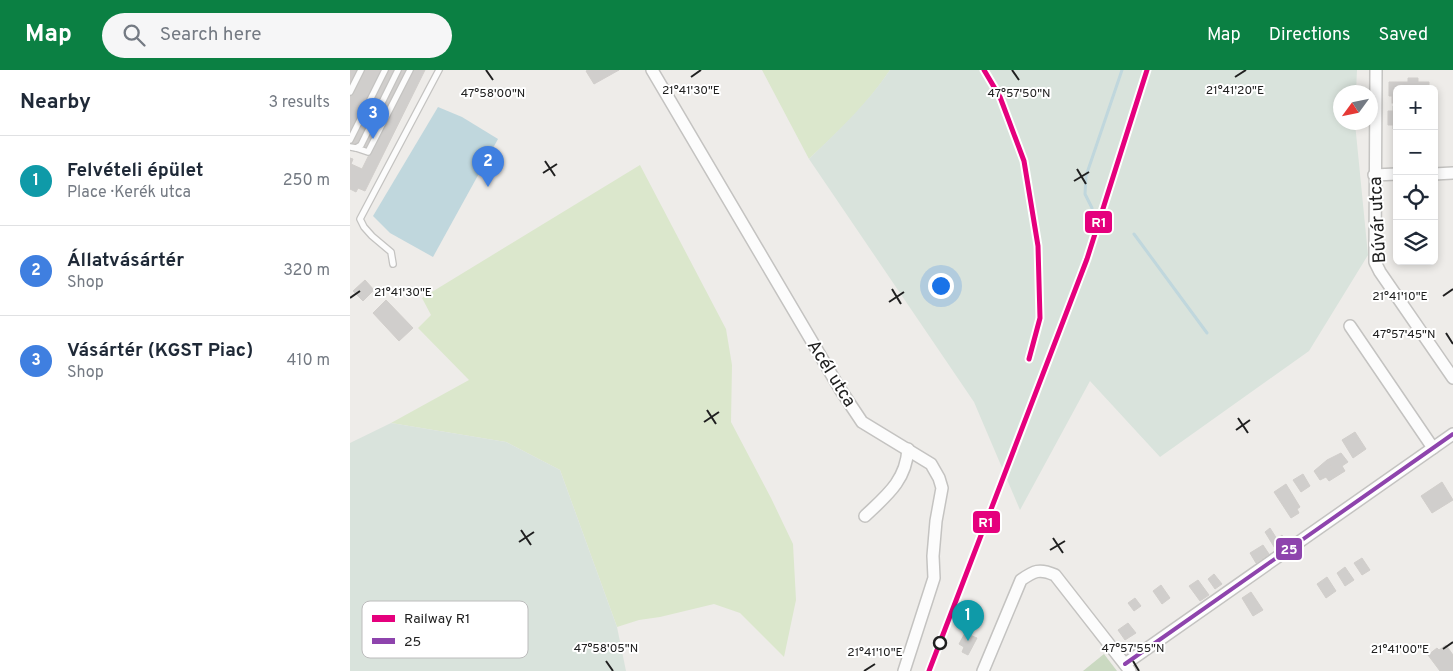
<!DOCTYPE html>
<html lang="en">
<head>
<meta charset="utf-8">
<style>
	body { margin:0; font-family:Overpass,sans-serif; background:#f6f6f7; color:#1f2937 }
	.controls { position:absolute; right:15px; top:15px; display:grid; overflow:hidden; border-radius:8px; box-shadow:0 2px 8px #0003 }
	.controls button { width:45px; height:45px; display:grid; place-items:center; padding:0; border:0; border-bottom:1px solid #e0e1e3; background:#fff; color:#1f2937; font:25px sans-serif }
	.compass { position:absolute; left:983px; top:15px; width:45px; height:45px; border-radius:50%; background:#fff; box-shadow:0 2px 8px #0003; rotate:237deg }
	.you { position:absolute; left:590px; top:215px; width:18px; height:18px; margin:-12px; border:4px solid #fff; border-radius:50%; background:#1a73e8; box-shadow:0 0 0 8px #1a73e833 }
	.badge { display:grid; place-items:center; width:32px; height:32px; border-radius:50%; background:#0b8043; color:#fff; font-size:16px; font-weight:700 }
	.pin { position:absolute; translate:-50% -41px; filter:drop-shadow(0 1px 2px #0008) }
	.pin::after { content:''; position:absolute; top:26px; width:18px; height:15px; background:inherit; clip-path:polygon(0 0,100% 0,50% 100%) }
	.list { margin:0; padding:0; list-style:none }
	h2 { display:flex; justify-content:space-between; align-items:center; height:65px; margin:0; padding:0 20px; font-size:21px }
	h2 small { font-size:16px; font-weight:400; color:#747a83 }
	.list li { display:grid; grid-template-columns:32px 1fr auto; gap:15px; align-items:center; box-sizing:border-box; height:90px; padding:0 20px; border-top:1px solid #e0e1e3 }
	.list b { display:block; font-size:19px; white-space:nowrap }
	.list p { margin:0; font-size:16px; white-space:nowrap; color:#747a83 }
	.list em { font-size:16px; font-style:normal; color:#747a83 }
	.icon { flex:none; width:28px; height:28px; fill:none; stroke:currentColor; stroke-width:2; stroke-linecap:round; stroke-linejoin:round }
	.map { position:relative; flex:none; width:1103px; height:601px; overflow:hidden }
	header { display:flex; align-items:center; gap:30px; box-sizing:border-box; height:70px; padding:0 25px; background:#0b8043; color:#fff }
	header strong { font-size:24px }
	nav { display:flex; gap:28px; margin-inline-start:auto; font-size:18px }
	.search { width:350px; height:45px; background:#f6f6f7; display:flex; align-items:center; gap:12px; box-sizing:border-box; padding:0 18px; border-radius:28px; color:#747a83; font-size:19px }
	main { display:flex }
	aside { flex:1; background:#fff }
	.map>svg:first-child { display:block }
</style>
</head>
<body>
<header>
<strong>Map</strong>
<div class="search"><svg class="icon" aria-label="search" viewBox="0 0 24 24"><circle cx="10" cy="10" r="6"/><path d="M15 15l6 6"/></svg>Search here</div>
<nav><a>Map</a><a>Directions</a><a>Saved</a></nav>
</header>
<main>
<aside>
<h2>Nearby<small>3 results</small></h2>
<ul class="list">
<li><span class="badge" style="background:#0f9aa8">1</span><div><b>Felvételi épület</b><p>Place · Kerék utca</p></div><em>250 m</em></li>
<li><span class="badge" style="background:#3f7fe0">2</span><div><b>Állatvásártér</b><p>Shop</p></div><em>320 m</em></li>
<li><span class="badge" style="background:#3f7fe0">3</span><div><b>Vásártér (KGST Piac)</b><p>Shop</p></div><em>410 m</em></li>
</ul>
</aside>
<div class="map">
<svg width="1103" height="601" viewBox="0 0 1103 601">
	<rect width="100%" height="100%" fill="#eeece9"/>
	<!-- grass -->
	<g fill="#dbe7cc">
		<path d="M 412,0 L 540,0 C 516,36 490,60 459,89 Z"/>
		<polygon points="290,95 376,259 382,295 381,352 421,428 443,474 446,530 434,587 390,543 364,534 310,547 289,550 267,557 210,400 156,372 41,353 119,310 68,258 81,245 72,228"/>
	</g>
	<!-- forest -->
	<polygon fill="#cad9c1" points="754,584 767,601 733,601"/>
	<!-- wetland -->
	<g fill="#d9e3dc">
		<path d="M 540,0 L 1007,0 L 1006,22 L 991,22 L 991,52 L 1005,53 L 1018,185 L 959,281 L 810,387 L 740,311 L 670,440 L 624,332 L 459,89 C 490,59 515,36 540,0 Z"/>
		<polygon points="41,353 156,372 210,400 267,557 276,601 0,601 0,373"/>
	</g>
	<!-- water -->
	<polygon fill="#c0d7dd" points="88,37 112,47 148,69 83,187 40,163 23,146"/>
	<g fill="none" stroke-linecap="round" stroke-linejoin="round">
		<!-- stream -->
		<g stroke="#c0d7dd" stroke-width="3">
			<polyline points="742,138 735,124 736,106 772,0"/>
			<polyline points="784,164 857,263"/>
		</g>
	</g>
	<!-- building -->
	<g fill="#d0cecc" stroke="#d1cecb">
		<polygon points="0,0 8,0 0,17"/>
		<polygon points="13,0 33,0 0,66 0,26"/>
		<polygon points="37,0 46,0 8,73 0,75"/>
		<polygon points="50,0 58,0 17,81 11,78"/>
		<polygon points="61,0 75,0 15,121 8,118 6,122 0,119 0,88 3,89 1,94 12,99"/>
		<polygon points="238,0 269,0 244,14 236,1"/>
		<polygon points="1058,8 1068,8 1068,12 1079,12 1079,19 1047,19 1047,26 1039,26 1039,12 1058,12"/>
		<rect x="1042" y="26" width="5" height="7"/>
		<polygon points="1043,36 1047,36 1047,59 1043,59 1043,55 1038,55 1038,41 1043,41"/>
		<polygon points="15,210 24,220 13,231 3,221"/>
		<polygon points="36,230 63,258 49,271 23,243"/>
		<polygon points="1005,362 1016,379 1003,388 992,370"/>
		<polygon points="991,383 998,392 992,396 995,401 987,406 977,390"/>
		<polygon points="977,390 987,406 979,411 976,407 970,410 964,401"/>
		<polygon points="953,404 960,416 951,422 943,410"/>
		<polygon points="1092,412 1103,430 1082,443 1071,426"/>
		<polygon points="936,414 950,437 947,439 949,443 941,448 924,422"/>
		<polygon points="920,458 927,469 932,465 937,473 926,480 915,462"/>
		<polygon points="913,475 919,484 906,493 900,483"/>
		<polygon points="1012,488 1020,500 1012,505 1004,493"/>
		<polygon points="995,497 1004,510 995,516 987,503"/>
		<polygon points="864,504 872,514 865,519 858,509"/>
		<polygon points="977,507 986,521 976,528 967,514"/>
		<polygon points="848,510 859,525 850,531 839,516"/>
		<polygon points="811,515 820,528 812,534 803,521"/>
		<polygon points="901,522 913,540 903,546 892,528"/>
		<polygon points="785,528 791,536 784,541 778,533"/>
		<polygon points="778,553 786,563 775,570 768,560"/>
		<polygon points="615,563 627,568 618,585 612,582 614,577 609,574"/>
		<polygon points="1096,575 1103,585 1103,601 1090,601 1078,585 1087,578 1089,580"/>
	</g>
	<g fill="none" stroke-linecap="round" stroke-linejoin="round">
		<!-- service casing -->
		<g stroke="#c4c3c1" stroke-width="8">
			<g id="service">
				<polyline points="0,22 11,0"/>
				<polyline points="0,70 35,0"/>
				<polyline points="0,77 6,78 11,75 48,0"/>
				<polyline points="6,78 18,82 60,0"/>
				<polyline points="43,194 41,182 22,166 14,157 10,149 89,0"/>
			</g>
		</g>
		<!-- minor casing -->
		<g stroke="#c4c3c1" stroke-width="14">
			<g id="minor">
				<polyline points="302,0 490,319 512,352 581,394 589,408 592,418 586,451 583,486 584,508 554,601"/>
				<polyline points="1026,0 1025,192 1030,202 1103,308"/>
				<polyline points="1084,104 1103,103"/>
				<polyline points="1024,105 1047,104"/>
				<polyline points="1000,256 1083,378"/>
				<path d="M 515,446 C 536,426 556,411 558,379"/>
				<polyline points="775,594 1103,364"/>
				<path d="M 633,601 L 671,510 C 684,501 689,498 705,505 L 780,601"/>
			</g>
		</g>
		<!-- service -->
		<use href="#service" stroke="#fcfcfc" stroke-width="5.5"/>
		<!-- minor -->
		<use href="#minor" stroke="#fcfcfc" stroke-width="11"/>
		<!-- bus-1 casing -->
		<g stroke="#fff" stroke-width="8">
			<polyline id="bus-1" points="775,594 1103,364"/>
		</g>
		<!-- bus-1 -->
		<use href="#bus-1" stroke="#8e44ad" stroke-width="4"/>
		<!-- rail-1 casing -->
		<g stroke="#fff" stroke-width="9">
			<g id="rail-1">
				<polyline points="634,0 650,27 674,91 688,176 690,248 679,289"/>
				<polyline points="579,601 737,189 797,0"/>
			</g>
		</g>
		<!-- rail-1 -->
		<use href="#rail-1" stroke="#e5007d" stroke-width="5"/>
	</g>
	<!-- ticks -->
	<path fill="none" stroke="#202020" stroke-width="2" d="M 136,0 L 143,10M 662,0 L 669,10M 341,7 L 351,0M 885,7 L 896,0M 195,91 L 205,106M 727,99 L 736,114M 193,103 L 207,94M 724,111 L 739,102M 542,219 L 551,234M 1093,226 L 1103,219M 0,228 L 10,221M 539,232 L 554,222M 1096,263 L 1103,274M 357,340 L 366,354M 888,348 L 898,363M 354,352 L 369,342M 886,360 L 900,350M 171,460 L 181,475M 703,468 L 713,483M 169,472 L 184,462M 700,480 L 715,471M 1093,579 L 1103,572M 256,591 L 263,601M 783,591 L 789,601M 514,601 L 525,594"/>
	<!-- markers -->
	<circle fill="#fff" stroke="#202020" stroke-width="2.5" cx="590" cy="573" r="6"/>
	<g text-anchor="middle" stroke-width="4" stroke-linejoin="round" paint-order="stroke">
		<!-- street labels -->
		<g font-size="18" fill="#202020" stroke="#fff">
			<text transform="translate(1027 150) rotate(-93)" y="6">Búvár utca</text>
			<text transform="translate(482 303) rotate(58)" y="6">Acél utca</text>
		</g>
	</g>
	<!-- legend -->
	<rect x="12" y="531" width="166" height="57" rx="8" fill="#fff" stroke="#bcbcbc" stroke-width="1"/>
	<rect x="22" y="545" width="23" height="7" fill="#e5007d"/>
	<rect x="22" y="568" width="23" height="6" fill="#8e44ad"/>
	<g font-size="14" fill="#202020">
		<text x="54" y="553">Railway R1</text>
		<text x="54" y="576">25</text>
	</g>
	<g font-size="12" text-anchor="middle" fill="#202020" stroke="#fff" stroke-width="4" stroke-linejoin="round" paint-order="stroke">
		<text x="341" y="24">21°41'30"E</text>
		<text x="885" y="24">21°41'20"E</text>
		<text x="143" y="27">47°58'00"N</text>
		<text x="669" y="27">47°57'50"N</text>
		<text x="53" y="226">21°41'30"E</text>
		<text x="1050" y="230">21°41'10"E</text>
		<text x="1054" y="268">47°57'45"N</text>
		<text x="256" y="582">47°58'05"N</text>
		<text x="783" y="582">47°57'55"N</text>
		<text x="1050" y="583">21°41'00"E</text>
		<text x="525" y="586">21°41'10"E</text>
	</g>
	<g stroke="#fff" stroke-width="2">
		<rect x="734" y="140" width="29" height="24" rx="5" fill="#e5007d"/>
		<rect x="622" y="440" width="29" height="24" rx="5" fill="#e5007d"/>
		<rect x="925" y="467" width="28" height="24" rx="5" fill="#8e44ad"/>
	</g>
	<g font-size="14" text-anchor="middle" font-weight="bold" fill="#fff">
		<text x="749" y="157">R1</text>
		<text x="636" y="457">R1</text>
		<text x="939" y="484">25</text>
	</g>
</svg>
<div class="controls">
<button>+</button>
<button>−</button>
<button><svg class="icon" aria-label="locate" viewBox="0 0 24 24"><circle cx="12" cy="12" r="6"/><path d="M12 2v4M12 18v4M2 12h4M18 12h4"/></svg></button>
<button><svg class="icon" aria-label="layers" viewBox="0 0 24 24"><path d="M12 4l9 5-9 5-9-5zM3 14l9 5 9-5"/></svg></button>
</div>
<svg class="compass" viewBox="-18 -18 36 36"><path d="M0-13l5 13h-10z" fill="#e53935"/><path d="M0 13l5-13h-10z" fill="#747a83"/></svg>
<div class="you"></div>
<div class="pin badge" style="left:618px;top:571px;background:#0f9aa8">1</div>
<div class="pin badge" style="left:138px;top:117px;background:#3f7fe0">2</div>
<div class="pin badge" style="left:23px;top:69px;background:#3f7fe0">3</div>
</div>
</main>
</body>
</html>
